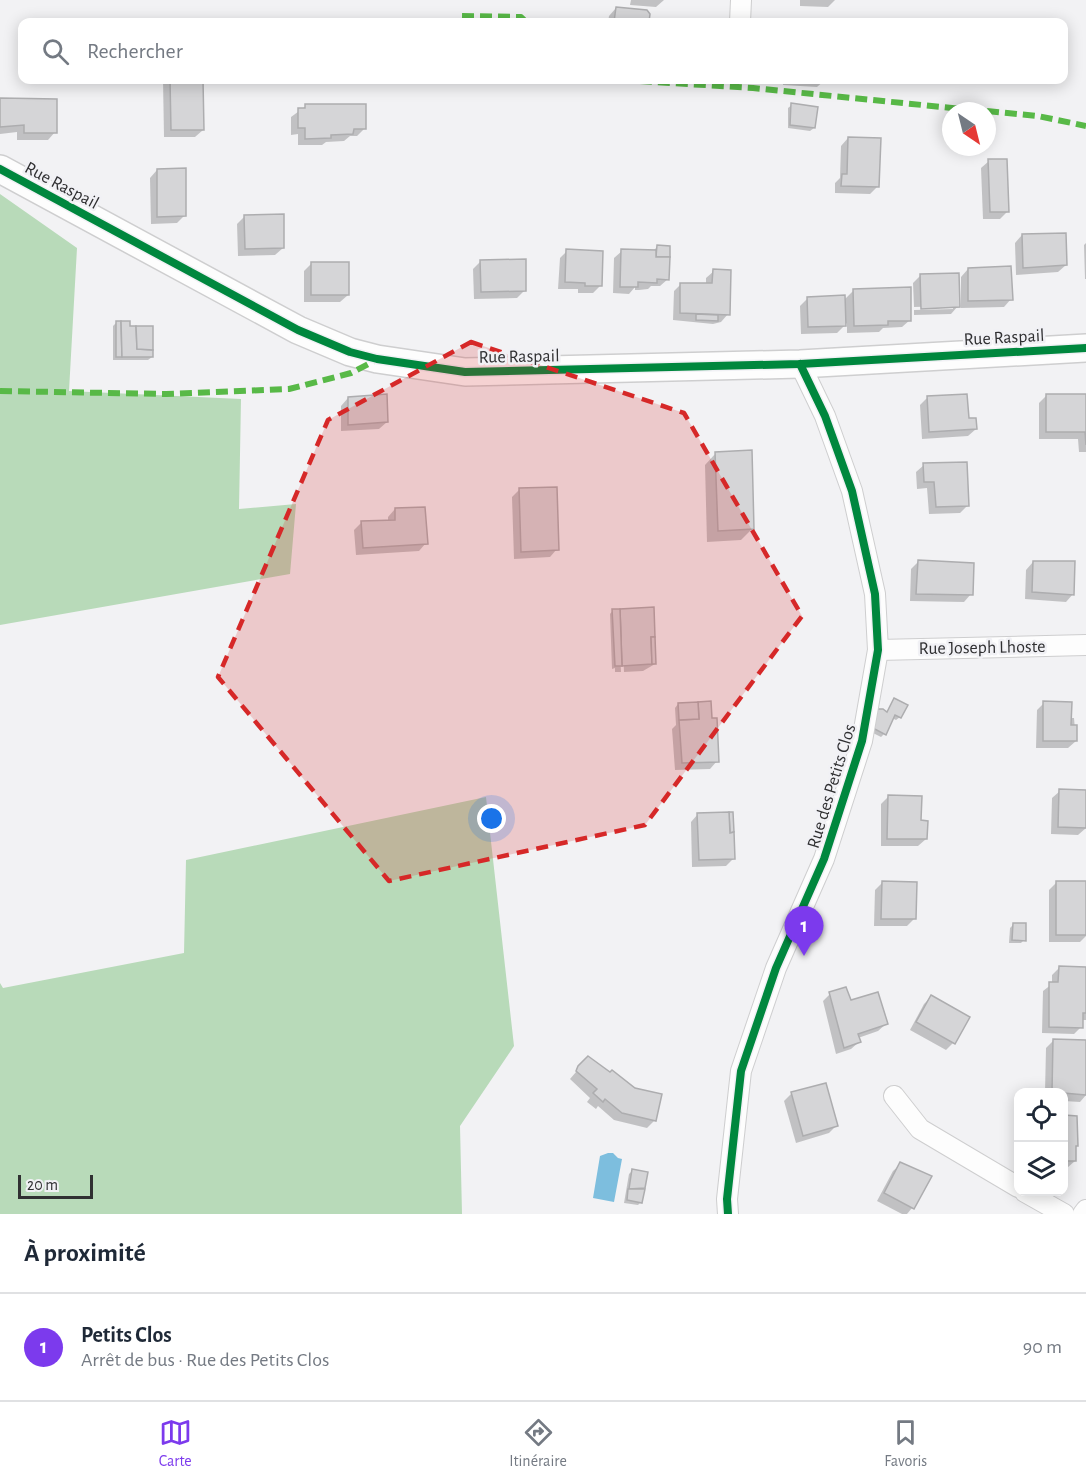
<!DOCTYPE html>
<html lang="fr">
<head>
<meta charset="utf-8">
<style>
	body { margin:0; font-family:"Alegreya Sans",sans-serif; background:#f6f6f7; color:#1f2937 }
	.controls { position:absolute; right:18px; bottom:18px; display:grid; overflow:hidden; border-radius:12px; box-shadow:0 3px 15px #0003 }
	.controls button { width:54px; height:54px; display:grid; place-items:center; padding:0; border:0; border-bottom:2px solid #e0e1e3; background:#fff; color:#1f2937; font:30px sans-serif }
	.compass { position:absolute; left:942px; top:102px; width:54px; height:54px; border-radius:50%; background:#fff; box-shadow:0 3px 15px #0003; rotate:145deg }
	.scale { position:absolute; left:18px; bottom:15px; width:75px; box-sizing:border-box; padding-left:6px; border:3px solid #303032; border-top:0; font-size:16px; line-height:21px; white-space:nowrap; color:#303032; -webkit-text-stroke:4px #f1f1f5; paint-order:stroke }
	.you { position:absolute; left:492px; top:819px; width:21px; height:21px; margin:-15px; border:4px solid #fff; border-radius:50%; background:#1a73e8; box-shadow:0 0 0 9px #1a73e833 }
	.badge { display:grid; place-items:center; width:39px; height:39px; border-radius:50%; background:#7c3aed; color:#fff; font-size:20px; font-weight:700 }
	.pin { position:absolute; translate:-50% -50px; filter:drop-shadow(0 2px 3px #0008) }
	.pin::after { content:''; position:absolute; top:32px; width:21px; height:18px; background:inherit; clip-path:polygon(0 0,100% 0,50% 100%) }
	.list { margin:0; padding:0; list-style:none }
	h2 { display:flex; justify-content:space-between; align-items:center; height:78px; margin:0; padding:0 24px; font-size:26px }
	h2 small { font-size:20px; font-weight:400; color:#747a83 }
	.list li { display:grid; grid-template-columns:39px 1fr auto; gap:18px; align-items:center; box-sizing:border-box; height:108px; padding:0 24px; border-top:2px solid #e0e1e3 }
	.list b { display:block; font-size:22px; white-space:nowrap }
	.list p { margin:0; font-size:20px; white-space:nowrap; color:#747a83 }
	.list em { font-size:20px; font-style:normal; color:#747a83 }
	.icon { flex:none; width:33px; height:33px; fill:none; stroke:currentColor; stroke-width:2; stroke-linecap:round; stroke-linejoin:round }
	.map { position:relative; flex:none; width:1086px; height:1214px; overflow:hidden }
	.search { position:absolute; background:#fff; box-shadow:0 3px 15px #0003; left:18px; right:18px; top:18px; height:66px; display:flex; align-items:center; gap:15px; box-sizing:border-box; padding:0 21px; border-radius:12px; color:#747a83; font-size:22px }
	.sheet { height:186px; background:#fff }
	nav { display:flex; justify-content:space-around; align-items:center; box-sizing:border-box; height:84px; border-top:2px solid #e0e1e3; background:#fff; font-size:16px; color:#747a83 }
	nav a { display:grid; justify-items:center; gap:3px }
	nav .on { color:#7c3aed }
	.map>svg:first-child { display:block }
</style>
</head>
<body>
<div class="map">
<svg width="1086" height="1214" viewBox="0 0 1086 1214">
	<rect width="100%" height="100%" fill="#f2f2f4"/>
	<!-- forest -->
	<g fill="#b8dab9">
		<polygon points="0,194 77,248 69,391 241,399 239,509 296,504 290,574 0,625"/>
		<polygon points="486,797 514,1046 460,1126 462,1214 0,1214 0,983 3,988 184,953 186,860"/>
	</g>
	<!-- water -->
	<polygon fill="#7dbede" points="608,1153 613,1153 618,1158 622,1159 614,1202 593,1198 600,1156"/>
	<!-- shadow -->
	<g fill="#0003">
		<polygon points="631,0 664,0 656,7 630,5"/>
		<polygon points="800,0 835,0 828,7 800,6"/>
		<polygon points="616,8 649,15 648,22 608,22 609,16"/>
		<polygon points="163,80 201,80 203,130 195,137 164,137"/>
		<polygon points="783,80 825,80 817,87 783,85"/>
		<polygon points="0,100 55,132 48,140 17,140 17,132 0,134"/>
		<polygon points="792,105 814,128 810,131 788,128 788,108"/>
		<polygon points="306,106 364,129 357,136 350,136 344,141 326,142 322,145 298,145 298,134 291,135 291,117"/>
		<polygon points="848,138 877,187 870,194 835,193 835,183 840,178 841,146"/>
		<polygon points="989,161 1008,211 1000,219 983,219 981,168"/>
		<polygon points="157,170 185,215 177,223 151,224 150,178"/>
		<polygon points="245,216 283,248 275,255 238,256 237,224"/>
		<polygon points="1022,235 1066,265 1058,272 1016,275 1015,243"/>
		<polygon points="1086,243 1086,279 1085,279 1084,245"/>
		<polygon points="657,247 668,279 660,286 651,286 648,289 639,290 635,290 635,287 629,294 613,293 614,258 622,251 654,250"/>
		<polygon points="567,251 600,286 593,293 578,293 578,289 558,289 560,258"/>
		<polygon points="481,261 525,290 517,298 474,299 473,269"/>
		<polygon points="311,264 348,295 340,302 304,302 304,271"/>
		<polygon points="968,269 1011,299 1004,307 961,308 961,277"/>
		<polygon points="714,271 728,314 721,322 713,324 673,320 674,291 681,284 706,284 706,278"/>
		<polygon points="921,275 958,306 951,314 914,315 914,310 953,309 953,306 914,307 913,283"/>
		<polygon points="854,290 910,320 902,327 883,328 879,332 847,333 847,323 837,333 801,334 800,306 808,298 844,300"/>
		<polygon points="116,323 129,328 152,357 148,360 113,360 113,326"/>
		<polygon points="1047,395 1086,416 1086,452 1079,452 1078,439 1039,439 1039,403"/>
		<polygon points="348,398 387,422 379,429 341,431 341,406"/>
		<polygon points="927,398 967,420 976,429 968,436 922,439 920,405"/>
		<polygon points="716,453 752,529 741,540 707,542 705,465"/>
		<polygon points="924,465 968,505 960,513 929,514 927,488 917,489 916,472"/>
		<polygon points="519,490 557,549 550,557 514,559 512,497"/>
		<polygon points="395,509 426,543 419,551 356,555 354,530 362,522 388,522 388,517"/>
		<polygon points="919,561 971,594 964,602 910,601 911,569"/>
		<polygon points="1033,562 1073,594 1066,602 1025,599 1026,570"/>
		<polygon points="613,610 618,610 621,672 615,672 615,668 612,669 610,614"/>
		<polygon points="621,610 655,664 643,671 624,672"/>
		<polygon points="895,700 900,717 896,720 892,718 884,734 881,737 867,730 886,713"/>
		<polygon points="1044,703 1070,718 1074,718 1076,741 1068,748 1036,748 1037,710"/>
		<polygon points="678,704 717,761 710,769 675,770 672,729 676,725 675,708"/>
		<polygon points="1060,791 1086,791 1086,828 1078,835 1051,834 1052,798"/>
		<polygon points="888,797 920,822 926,839 918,846 881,846 881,804"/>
		<polygon points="698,814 733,859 726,866 692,867 691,822"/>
		<polygon points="1057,882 1086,883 1086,936 1080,942 1049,942 1049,890"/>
		<polygon points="882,883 915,918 907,926 874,926 875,890"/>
		<polygon points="1013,925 1024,940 1021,943 1009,943 1010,928"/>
		<polygon points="1059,968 1086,969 1086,1020 1081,1020 1081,1027 1074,1034 1042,1033 1043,991 1052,984 1052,975"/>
		<polygon points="830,994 850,1002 886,1024 878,1031 858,1038 859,1042 851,1049 836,1054 823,1001"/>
		<polygon points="931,997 953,1043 946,1050 910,1030 924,1004"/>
		<polygon points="1054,1040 1086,1076 1086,1095 1080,1102 1064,1101 1064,1092 1045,1092 1046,1048"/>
		<polygon points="588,1058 655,1120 647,1128 614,1120 598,1106 596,1109 587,1102 590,1098 570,1079"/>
		<polygon points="825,1085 836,1126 829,1133 796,1143 784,1101 791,1094"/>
		<polygon points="1064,1117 1075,1117 1075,1161 1067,1168 1064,1168"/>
		<polygon points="901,1164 930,1177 912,1208 907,1214 902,1214 877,1201 893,1171"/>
		<polygon points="632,1171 646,1173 641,1202 638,1205 624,1203 629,1174"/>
	</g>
	<!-- building -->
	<g fill="#d5d5d7" stroke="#adadaf" stroke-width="1.5">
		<polygon points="616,7 647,10 650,14 649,22 614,22"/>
		<polygon points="170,80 203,80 204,130 171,130"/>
		<polygon points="0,98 57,99 57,133 24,133 24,125 0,127"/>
		<polygon points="791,103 818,107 815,128 790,125"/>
		<polygon points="305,104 366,104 366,129 354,129 353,134 331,135 331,138 305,139 305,128 298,128 298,108 305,108"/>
		<polygon points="848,137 881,138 879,187 841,186 842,174 847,174"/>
		<polygon points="988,159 1007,159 1009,212 990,212"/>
		<polygon points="186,168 186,216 157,217 157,169"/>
		<polygon points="284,214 284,248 245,249 244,215"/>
		<polygon points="1066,233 1067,265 1023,268 1022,234"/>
		<polygon points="657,245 670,246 670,257 656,257"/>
		<polygon points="566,249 603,251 602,286 585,286 585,283 565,282"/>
		<polygon points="621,249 656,250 656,257 670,257 669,280 657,279 657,283 638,282 638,287 620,287"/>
		<polygon points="526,259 526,291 481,292 480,260"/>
		<rect x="311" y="262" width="38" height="33"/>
		<polygon points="1011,266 1013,300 968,301 968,268"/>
		<polygon points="713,269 731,270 730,315 680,313 680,283 712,283"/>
		<polygon points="959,273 960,307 921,309 920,274"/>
		<polygon points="911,287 911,321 888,321 888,325 854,326 853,289"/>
		<polygon points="845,295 846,326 808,327 807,297"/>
		<polygon points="696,314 718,315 718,321 696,320"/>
		<polygon points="116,321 121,321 122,357 116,357"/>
		<polygon points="121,321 130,321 130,326 136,326 137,349 153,350 153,357 122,357"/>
		<polygon points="136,326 153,326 153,350 137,349"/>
		<polygon points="387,394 388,422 348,425 348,397"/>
		<polygon points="967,394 969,418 976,418 977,429 929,432 927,396"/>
		<polygon points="1046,394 1086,394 1086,445 1085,432 1046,432"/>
		<polygon points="752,450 754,529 718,531 715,452"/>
		<polygon points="967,462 969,506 936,507 934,482 924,482 923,463"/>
		<polygon points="557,487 559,550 521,552 519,488"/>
		<polygon points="425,507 428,544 363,548 361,521 395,520 395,508"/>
		<polygon points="918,560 974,563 973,595 916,594"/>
		<polygon points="1033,561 1075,561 1074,595 1032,592"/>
		<polygon points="654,607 655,637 651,637 652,664 622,666 620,609"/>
		<polygon points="612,609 620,609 622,666 615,666"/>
		<polygon points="651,637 655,637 656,664 652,664"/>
		<polygon points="894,698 908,705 901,718 895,715 886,735 869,726 878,709 883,709 887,712"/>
		<polygon points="711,701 712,718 717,718 719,762 682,763 679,720 699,719 698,702"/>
		<polygon points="1043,701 1072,702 1071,725 1077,725 1077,741 1043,741"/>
		<polygon points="698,702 699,719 679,720 678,703"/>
		<polygon points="1059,789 1086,790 1086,828 1058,827"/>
		<polygon points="888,795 922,796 921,820 928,821 927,839 887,839"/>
		<polygon points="729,812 733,812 734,832 730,833"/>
		<polygon points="729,812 730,833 734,832 735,859 699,860 697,813"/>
		<polygon points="882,881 917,882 916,919 881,919"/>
		<rect x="1056" y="881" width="30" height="54"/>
		<polygon points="1013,923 1026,923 1026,941 1012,940"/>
		<polygon points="1059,966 1086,967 1086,1013 1083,1013 1083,1028 1049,1027 1049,982 1058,982"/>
		<polygon points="846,987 851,1000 878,992 888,1024 858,1034 861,1042 844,1048 829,992"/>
		<polygon points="931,995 970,1017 955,1044 916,1022"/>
		<polygon points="1053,1039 1086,1040 1086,1095 1052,1092"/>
		<polygon points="588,1056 610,1072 612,1070 635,1088 662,1094 656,1121 622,1113 605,1099 603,1102 593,1093 597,1089 576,1071 578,1066"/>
		<polygon points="826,1083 838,1126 803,1136 791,1092"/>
		<polygon points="1064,1115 1077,1116 1078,1146 1076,1146 1076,1161 1064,1161"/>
		<polygon points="900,1162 932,1176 914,1209 884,1193"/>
		<polygon points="632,1169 648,1172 645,1188 629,1189"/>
		<polygon points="628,1189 645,1189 642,1203 627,1200"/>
	</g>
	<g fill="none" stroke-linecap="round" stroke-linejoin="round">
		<!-- street casing -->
		<g stroke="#cececf" stroke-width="22">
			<g id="street">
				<polyline points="740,22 741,0"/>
				<polyline points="878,650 1086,645"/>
				<polyline points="894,1096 920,1129 1018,1187"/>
				<polyline points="1025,1192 1064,1214"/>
				<polyline points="728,1214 727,1199 741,1071 776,968 824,859 862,741 878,650 875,594 852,491 825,416 800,364"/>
				<polyline points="1083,1214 1086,1210"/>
			</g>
		</g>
		<!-- secondary casing -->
		<g stroke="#cececf" stroke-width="30">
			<polyline id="secondary" points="0,169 298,330 350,352 377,359 465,372 800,364 1086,348"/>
		</g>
		<!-- street -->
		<use href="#street" stroke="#fdfdfd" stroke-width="20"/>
		<!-- secondary -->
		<use href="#secondary" stroke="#fdfdfd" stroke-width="27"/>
		<!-- quiet -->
		<g stroke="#58b947" stroke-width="6" stroke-dasharray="12 6" stroke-linecap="butt">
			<polyline points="462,16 521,17 526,22"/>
			<polyline points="622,80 753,88 982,111"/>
			<polyline points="987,111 1038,116 1086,126"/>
			<polyline points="0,391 166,394 289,389 351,373 376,360"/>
		</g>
		<!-- cycleway casing -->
		<g stroke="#f1f1f5" stroke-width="11">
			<g id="cycleway">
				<polyline points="0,169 298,330 350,352 377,359 465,372 800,364 1086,348"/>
				<polyline points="728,1214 727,1199 741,1071 776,968 824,859 862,741 878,650 875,594 852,491 825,416 800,364"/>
			</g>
		</g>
		<!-- cycleway -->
		<use href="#cycleway" stroke="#00873e" stroke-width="8"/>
	</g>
	<!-- marked area -->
	<path fill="#d62828" fill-opacity="0.2" stroke="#d62828" stroke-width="4.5" stroke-dasharray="12 8" stroke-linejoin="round" d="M 471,342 L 684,413 L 802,616 L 645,825 L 389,881 L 218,677 L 328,420 Z"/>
	<g text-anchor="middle" stroke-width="5" stroke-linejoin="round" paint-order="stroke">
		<!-- street labels -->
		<g font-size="18" fill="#303032" stroke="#f1f1f5">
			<text transform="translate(62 185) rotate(28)" y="6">Rue Raspail</text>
			<text transform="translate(1004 337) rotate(-3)" y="6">Rue Raspail</text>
			<text transform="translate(519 356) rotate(-1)" y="6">Rue Raspail</text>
			<text transform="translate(982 647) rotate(-1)" y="6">Rue Joseph Lhoste</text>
			<text transform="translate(831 786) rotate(-73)" y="6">Rue des Petits Clos</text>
		</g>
	</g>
</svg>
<div class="controls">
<button><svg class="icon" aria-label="locate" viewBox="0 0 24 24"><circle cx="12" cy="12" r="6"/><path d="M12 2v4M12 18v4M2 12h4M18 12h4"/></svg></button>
<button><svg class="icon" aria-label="layers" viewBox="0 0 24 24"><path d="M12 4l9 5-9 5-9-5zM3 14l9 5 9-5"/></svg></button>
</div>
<svg class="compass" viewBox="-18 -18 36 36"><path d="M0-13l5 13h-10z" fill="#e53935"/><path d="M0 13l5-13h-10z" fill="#747a83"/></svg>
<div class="scale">20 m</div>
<div class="you"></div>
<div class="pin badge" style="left:804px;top:956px">1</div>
<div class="search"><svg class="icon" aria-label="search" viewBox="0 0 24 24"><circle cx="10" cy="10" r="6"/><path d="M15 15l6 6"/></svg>Rechercher</div>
</div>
<section class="sheet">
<h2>À proximité<small></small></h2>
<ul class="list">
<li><span class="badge">1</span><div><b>Petits Clos</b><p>Arrêt de bus · Rue des Petits Clos</p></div><em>90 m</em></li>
</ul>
</section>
<nav>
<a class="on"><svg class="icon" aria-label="map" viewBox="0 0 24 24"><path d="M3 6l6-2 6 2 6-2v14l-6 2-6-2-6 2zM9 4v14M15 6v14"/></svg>Carte</a>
<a><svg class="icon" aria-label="directions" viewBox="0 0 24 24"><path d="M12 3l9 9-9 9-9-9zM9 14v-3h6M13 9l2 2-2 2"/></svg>Itinéraire</a>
<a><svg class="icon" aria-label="saved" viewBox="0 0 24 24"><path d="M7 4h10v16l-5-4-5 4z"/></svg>Favoris</a>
</nav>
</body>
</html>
